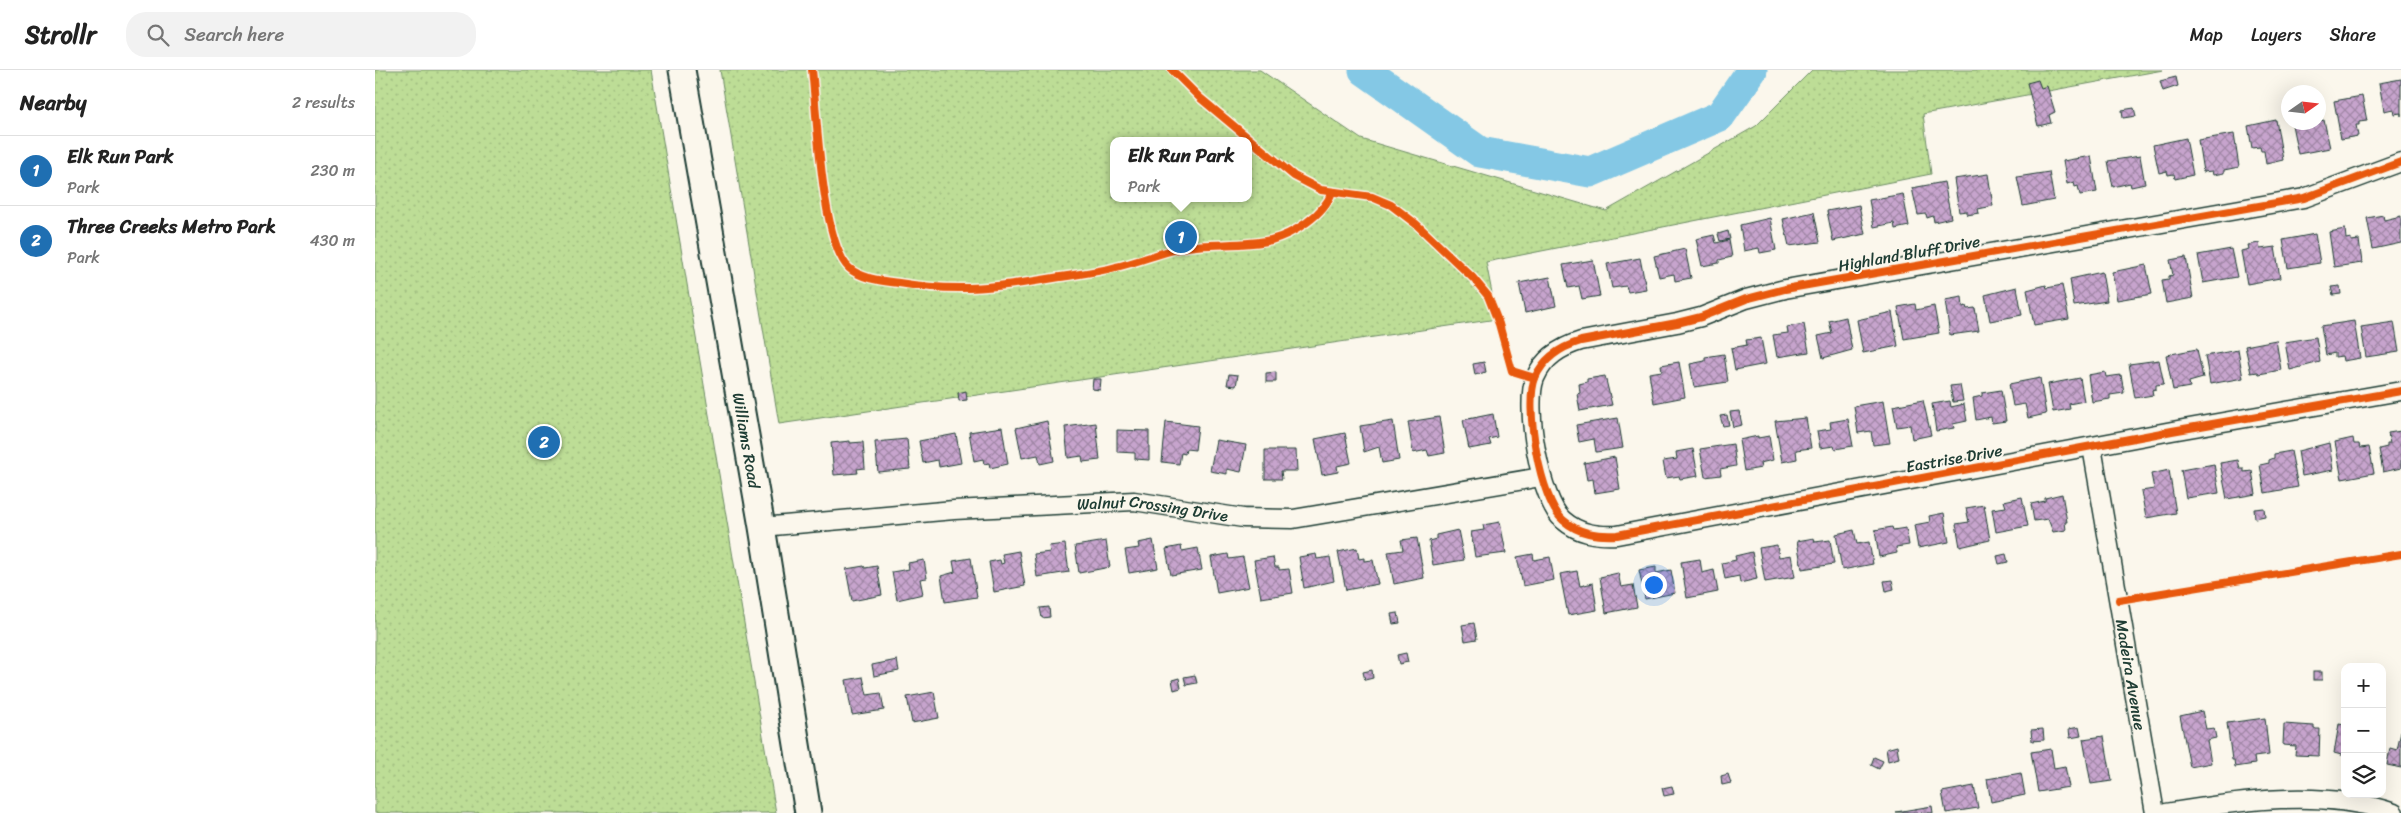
<!DOCTYPE html>
<html lang="en">
<head>
<meta charset="utf-8">
<style>
	body { margin:0; font-family:Sriracha,sans-serif; background:#f2f2f2; color:#222 }
	.controls { position:absolute; right:15px; bottom:15px; display:grid; overflow:hidden; border-radius:10px; box-shadow:0 5px 20px #0002 }
	.controls button { width:45px; height:45px; display:grid; place-items:center; padding:0; border:0; border-bottom:1px solid #e0e0e0; background:#fff; color:#222; font:25px sans-serif }
	.compass { position:absolute; left:1906px; top:15px; width:45px; height:45px; border-radius:50%; background:#fff; box-shadow:0 5px 20px #0002; rotate:76deg }
	.you { position:absolute; left:1278px; top:514px; width:18px; height:18px; margin:-12px; border:4px solid #fff; border-radius:50%; background:#1a73e8; box-shadow:0 0 0 8px #1a73e833 }
	.badge { display:grid; place-items:center; width:32px; height:32px; border-radius:50%; background:#1f6fb2; color:#fff; font-size:16px; font-weight:700 }
	.pin { position:absolute; translate:-50% -50%; border:2px solid #fff; box-shadow:0 1px 5px #0006 }
	.popup { position:absolute; left:735px; top:67px; width:142px; height:65px; box-sizing:border-box; display:grid; place-content:center; border-radius:10px; background:#fff; filter:drop-shadow(0 1px 4px #0005); font-size:16px; white-space:nowrap; color:#767676 }
	.popup b { font-size:19px; color:#222 }
	.popup::after { content:''; position:absolute; left:50%; top:100%; margin-left:-10px; border:10px solid transparent; border-top-color:#fff }
	.list { margin:0; padding:0; list-style:none }
	h2 { display:flex; justify-content:space-between; align-items:center; height:65px; margin:0; padding:0 20px; font-size:21px }
	h2 small { font-size:16px; font-weight:400; color:#767676 }
	.list li { display:grid; grid-template-columns:32px 1fr auto; gap:15px; align-items:center; box-sizing:border-box; height:70px; padding:0 20px; border-top:1px solid #e0e0e0 }
	.list b { display:block; font-size:19px; white-space:nowrap }
	.list p { margin:0; font-size:16px; white-space:nowrap; color:#767676 }
	.list em { font-size:16px; font-style:normal; color:#767676 }
	.icon { flex:none; width:28px; height:28px; fill:none; stroke:currentColor; stroke-width:2; stroke-linecap:round; stroke-linejoin:round }
	.map { position:relative; flex:none; width:2026px; height:743px; overflow:hidden }
	header { display:flex; align-items:center; gap:30px; box-sizing:border-box; height:70px; padding:0 25px; background:#fff; border-bottom:1px solid #e0e0e0 }
	header strong { font-size:24px }
	nav { display:flex; gap:28px; margin-inline-start:auto; font-size:18px }
	.search { width:350px; height:45px; background:#f2f2f2; display:flex; align-items:center; gap:12px; box-sizing:border-box; padding:0 18px; border-radius:20px; color:#767676; font-size:19px }
	main { display:flex }
	aside { flex:1; background:#fff }
	.map>svg:first-child { display:block }
</style>
</head>
<body>
<header>
<strong>Strollr</strong>
<div class="search"><svg class="icon" aria-label="search" viewBox="0 0 24 24"><circle cx="10" cy="10" r="6"/><path d="M15 15l6 6"/></svg>Search here</div>
<nav><a>Map</a><a>Layers</a><a>Share</a></nav>
</header>
<main>
<aside>
<h2>Nearby<small>2 results</small></h2>
<ul class="list">
<li><span class="badge">1</span><div><b>Elk Run Park</b><p>Park</p></div><em>230 m</em></li>
<li><span class="badge">2</span><div><b>Three Creeks Metro Park</b><p>Park</p></div><em>430 m</em></li>
</ul>
</aside>
<div class="map">
<svg width="2026" height="743" viewBox="0 0 2026 743">
	<defs>
		<pattern id="park-dots" width="8" height="8" patternUnits="userSpaceOnUse" patternTransform="scale(1.25)"><rect width="8" height="8" fill="#bddd96"/><path d="M2 2h.1M6 6h.1" fill="none" stroke="#a2bf82" stroke-width="1.8" stroke-linecap="round"/></pattern>
		<pattern id="building-cross-hatch" width="8" height="8" patternUnits="userSpaceOnUse" patternTransform="scale(1.25)"><rect width="8" height="8" fill="#c7a4cd"/><path d="M0 0l8 8M0 8l8-8" fill="none" stroke="#a187a7"/></pattern>
	</defs>
	<rect width="100%" height="100%" fill="#fbf7ec"/>
	<filter id="ink" filterUnits="userSpaceOnUse"><feTurbulence type="fractalNoise" baseFrequency=".02" numOctaves="2"/><feDisplacementMap in="SourceGraphic" scale="10" xChannelSelector="R" yChannelSelector="G"/><feConvolveMatrix kernelMatrix="1 2 1 2 8 2 1 2 1" color-interpolation-filters="sRGB"/></filter>
	<g filter="url(#ink)">
		<!-- park -->
		<g fill="url(#park-dots)" stroke="#6e8d65" fill-rule="evenodd">
			<polygon points="0,0 276,0 401,743 0,743"/>
			<path d="M 345,0 L 885,0 L 986,69 L 1231,141 L 1381,56 L 1437,0 L 1788,0 L 1548,44 L 1556,104 L 1111,192 L 1122,249 L 404,354 ZM 738,71 L 874,71 L 874,128 L 738,128 Z"/>
		</g>
		<g fill="none" stroke-linecap="round" stroke-linejoin="round">
			<!-- river -->
			<polyline stroke="#84c8e5" stroke-width="31" points="989,0 1105,82 1215,102 1345,46 1377,0"/>
		</g>
		<!-- building -->
		<g fill="url(#building-cross-hatch)" stroke="#1f3d34">
			<polygon points="1801,7 1803,16 1788,21 1785,11"/>
			<polygon points="2026,9 2026,46 2026,43 2019,44 2018,39 2009,41 2004,13"/>
			<polygon points="1663,10 1666,18 1672,16 1680,42 1674,45 1676,53 1663,56 1652,13"/>
			<polygon points="1987,26 1992,51 1984,52 1984,55 1981,55 1983,66 1966,69 1959,31"/>
			<polygon points="1759,38 1761,46 1748,48 1747,40"/>
			<polygon points="1901,50 1908,90 1891,94 1889,81 1886,81 1885,77 1877,78 1873,56"/>
			<polygon points="1949,50 1955,78 1923,84 1917,55 1944,52 1944,51"/>
			<polygon points="1859,64 1864,97 1849,100 1849,103 1838,105 1837,101 1828,102 1823,70"/>
			<polygon points="1811,68 1818,105 1800,109 1799,104 1793,105 1792,101 1784,103 1778,75"/>
			<polygon points="1716,86 1722,122 1705,125 1703,116 1700,117 1699,112 1692,114 1688,91"/>
			<polygon points="1765,86 1770,114 1756,117 1755,113 1738,117 1733,91"/>
			<polygon points="1674,102 1679,130 1648,136 1642,107"/>
			<polygon points="1613,104 1618,136 1603,139 1604,143 1592,145 1592,141 1584,142 1579,109"/>
			<polygon points="1569,112 1576,148 1559,152 1558,146 1552,148 1551,144 1543,145 1537,118"/>
			<polygon points="1528,124 1534,156 1520,159 1519,153 1499,157 1494,130"/>
			<polygon points="1484,135 1490,164 1458,171 1452,141"/>
			<polygon points="1439,142 1445,172 1414,176 1408,149"/>
			<polygon points="2008,145 2009,150 2026,146 2026,173 1998,179 1992,148"/>
			<polygon points="1395,148 1401,180 1385,183 1384,178 1369,181 1365,155"/>
			<polygon points="1970,159 1971,169 1976,168 1976,171 1984,170 1987,193 1959,197 1954,162"/>
			<polygon points="1353,161 1355,169 1345,171 1343,164"/>
			<polygon points="1940,164 1945,193 1913,198 1908,170"/>
			<polygon points="1339,165 1341,173 1354,170 1357,187 1344,190 1344,193 1327,196 1321,169"/>
			<polygon points="1884,173 1885,179 1900,177 1905,208 1872,214 1866,181 1874,179 1873,175"/>
			<polygon points="1310,179 1316,208 1300,211 1299,204 1284,207 1279,186"/>
			<polygon points="1856,179 1862,207 1828,213 1823,185"/>
			<polygon points="1811,187 1818,228 1791,233 1787,210 1794,209 1794,206 1798,205 1795,190"/>
			<polygon points="1265,188 1271,219 1253,222 1251,216 1237,218 1232,194"/>
			<polygon points="1218,190 1225,226 1207,229 1204,216 1193,218 1188,195"/>
			<polygon points="1771,195 1777,224 1742,230 1737,202"/>
			<polygon points="1727,202 1732,231 1699,236 1695,209"/>
			<polygon points="1175,207 1181,236 1150,243 1144,213"/>
			<polygon points="1671,215 1672,218 1687,215 1694,249 1659,255 1652,220"/>
			<polygon points="1965,216 1966,224 1958,225 1956,217"/>
			<polygon points="1642,217 1647,245 1615,251 1610,225"/>
			<polygon points="1587,227 1588,237 1591,236 1592,239 1600,238 1604,261 1575,265 1570,230"/>
			<polygon points="1540,234 1541,240 1559,236 1564,263 1529,269 1523,237"/>
			<polygon points="1517,242 1523,276 1488,283 1482,250"/>
			<polygon points="1471,247 1477,280 1448,288 1443,266 1457,263 1454,251"/>
			<polygon points="1979,251 1985,288 1968,291 1967,286 1960,287 1960,283 1951,285 1946,256"/>
			<polygon points="2019,252 2024,282 1991,287 1986,257"/>
			<polygon points="1429,254 1434,282 1402,287 1398,265 1413,263 1412,257"/>
			<polygon points="1941,267 1945,292 1915,300 1910,272"/>
			<polygon points="1386,268 1391,294 1360,300 1356,278 1372,275 1371,270"/>
			<polygon points="1901,270 1906,300 1884,304 1883,302 1876,303 1870,276"/>
			<polygon points="1822,279 1828,308 1814,312 1815,317 1798,320 1791,285"/>
			<polygon points="1863,280 1868,308 1835,314 1830,286"/>
			<polygon points="1349,284 1353,312 1319,317 1315,294 1330,291 1330,287"/>
			<polygon points="1784,290 1789,314 1781,315 1781,319 1777,320 1778,325 1760,328 1754,294"/>
			<polygon points="1109,292 1111,302 1100,305 1098,294"/>
			<polygon points="1304,292 1310,327 1279,333 1274,303 1287,301 1286,295"/>
			<polygon points="901,302 901,312 891,312 891,303"/>
			<polygon points="1730,302 1731,307 1746,305 1749,323 1735,325 1735,329 1717,332 1713,305"/>
			<polygon points="854,304 863,305 861,316 852,315"/>
			<polygon points="1230,306 1237,335 1205,341 1202,324 1205,323 1204,314 1212,312 1212,309"/>
			<polygon points="1665,308 1671,344 1653,348 1650,334 1638,336 1634,314"/>
			<polygon points="1705,308 1709,331 1694,334 1695,339 1678,342 1673,314"/>
			<polygon points="718,309 726,309 725,320 717,319"/>
			<polygon points="1585,315 1588,331 1578,332 1575,316"/>
			<polygon points="1626,320 1631,351 1617,353 1616,347 1601,350 1598,328 1607,326 1607,323"/>
			<polygon points="591,321 592,330 584,331 583,323"/>
			<polygon points="1548,330 1556,365 1537,369 1535,355 1522,357 1518,336"/>
			<polygon points="1508,331 1515,373 1498,375 1496,361 1483,363 1479,336"/>
			<polygon points="1575,331 1576,337 1589,334 1592,351 1578,354 1579,358 1561,361 1557,334"/>
			<polygon points="1364,341 1367,355 1358,357 1355,342"/>
			<polygon points="1118,344 1122,367 1114,369 1116,375 1094,379 1088,350"/>
			<polygon points="1352,345 1354,355 1348,356 1345,346"/>
			<polygon points="1064,347 1070,383 1054,386 1052,380 1038,383 1033,352"/>
			<polygon points="1243,348 1248,378 1221,382 1219,369 1204,372 1201,355"/>
			<polygon points="1431,348 1436,378 1421,380 1422,389 1407,392 1400,351"/>
			<polygon points="1473,349 1478,376 1460,379 1459,376 1445,378 1442,361 1456,359 1455,352"/>
			<polygon points="672,351 679,391 665,394 663,385 647,388 641,358"/>
			<polygon points="1018,351 1024,390 1007,393 1004,377 989,382 985,356"/>
			<polygon points="791,352 823,356 820,380 811,379 810,384 806,383 804,394 787,392"/>
			<polygon points="721,353 725,390 708,392 707,386 693,388 690,357"/>
			<polygon points="627,357 633,394 615,398 614,393 609,394 608,389 599,391 594,362"/>
			<polygon points="742,360 774,361 774,390 760,389 760,383 742,382"/>
			<polygon points="2026,361 2026,398 2008,402 2004,379 2012,377 2012,374 2015,374 2013,363"/>
			<polygon points="970,363 976,393 962,396 963,402 947,405 940,369"/>
			<polygon points="581,364 586,393 564,397 563,390 548,393 544,371"/>
			<polygon points="1383,366 1383,368 1394,366 1398,390 1385,393 1386,398 1369,401 1364,370"/>
			<polygon points="1978,368 1979,374 1984,374 1985,378 1994,377 1999,403 1967,409 1960,372"/>
			<polygon points="532,369 535,399 503,402 500,372"/>
			<polygon points="841,370 871,375 866,402 852,399 852,404 835,401"/>
			<polygon points="475,371 475,373 488,372 490,398 482,399 483,403 459,405 456,373"/>
			<polygon points="1954,373 1958,400 1927,406 1923,381"/>
			<polygon points="1358,374 1361,396 1345,399 1346,405 1330,407 1325,379"/>
			<polygon points="1318,379 1323,406 1305,409 1304,406 1291,408 1288,391 1302,389 1301,382"/>
			<polygon points="890,380 921,380 922,401 906,401 907,409 890,409"/>
			<polygon points="1916,381 1923,417 1890,423 1885,395 1894,393 1894,390 1899,388 1899,384"/>
			<polygon points="1240,387 1245,419 1220,423 1218,409 1212,410 1209,393"/>
			<polygon points="1863,390 1865,399 1869,399 1869,402 1877,401 1881,424 1852,429 1845,393"/>
			<polygon points="1839,394 1844,423 1811,428 1806,400"/>
			<polygon points="1794,400 1801,443 1771,448 1766,421 1779,419 1776,404"/>
			<polygon points="1687,424 1692,452 1690,452 1691,460 1678,462 1673,449 1659,451 1656,434 1670,431 1670,428"/>
			<polygon points="1647,427 1653,456 1621,462 1617,439 1631,437 1629,431"/>
			<polygon points="1609,435 1615,470 1585,477 1581,454 1594,452 1591,438"/>
			<polygon points="1889,438 1890,446 1880,448 1879,439"/>
			<polygon points="1569,443 1574,472 1543,478 1539,455 1555,452 1554,446"/>
			<polygon points="1125,452 1131,483 1100,487 1096,462 1109,460 1108,455"/>
			<polygon points="1517,457 1518,460 1531,458 1534,475 1521,477 1522,483 1504,487 1500,460"/>
			<polygon points="1083,460 1089,490 1058,495 1054,471 1061,469 1061,465"/>
			<polygon points="1479,460 1482,474 1494,472 1498,494 1467,500 1461,464"/>
			<polygon points="1042,468 1049,508 1019,514 1013,482 1028,480 1026,470"/>
			<polygon points="1439,468 1440,472 1455,470 1459,494 1427,499 1422,471"/>
			<polygon points="778,470 783,498 754,503 750,480 764,478 763,473"/>
			<polygon points="731,471 735,497 704,503 700,476"/>
			<polygon points="690,474 694,502 662,507 659,484 675,482 674,476"/>
			<polygon points="1402,475 1404,487 1416,485 1420,507 1390,512 1384,478"/>
			<polygon points="806,476 807,481 823,478 827,500 796,505 791,479"/>
			<polygon points="982,478 984,489 989,488 989,491 998,490 1003,514 971,520 963,482"/>
			<polygon points="644,481 650,516 619,522 614,492 625,490 626,494 629,493 627,484"/>
			<polygon points="1377,482 1382,509 1365,513 1364,506 1350,509 1347,493 1361,490 1360,486"/>
			<polygon points="853,484 854,489 868,487 874,517 842,523 836,487"/>
			<polygon points="941,484 942,489 955,487 959,511 929,518 924,487"/>
			<polygon points="1158,484 1159,490 1175,487 1179,510 1148,516 1142,487"/>
			<polygon points="1631,484 1633,492 1624,494 1622,486"/>
			<polygon points="898,487 900,497 904,497 904,500 914,499 918,523 886,528 879,490"/>
			<polygon points="596,488 602,527 570,532 566,506 580,502 578,491"/>
			<polygon points="1325,489 1327,503 1339,500 1343,522 1312,528 1306,492"/>
			<polygon points="549,490 552,508 545,509 548,524 522,530 517,502 534,499 533,493"/>
			<polygon points="489,496 490,498 502,496 507,525 477,531 471,499"/>
			<polygon points="1281,497 1281,503 1296,500 1300,523 1270,529 1264,500"/>
			<polygon points="1202,501 1205,516 1218,513 1222,540 1193,545 1185,504"/>
			<polygon points="1243,503 1246,517 1258,515 1262,537 1231,543 1225,507"/>
			<polygon points="1517,510 1519,519 1511,521 1509,511"/>
			<polygon points="674,537 675,547 667,548 665,538"/>
			<polygon points="1023,543 1025,553 1018,554 1016,544"/>
			<polygon points="1099,553 1102,569 1090,571 1087,555"/>
			<polygon points="1031,583 1033,592 1024,594 1022,585"/>
			<polygon points="522,590 524,601 499,606 497,595"/>
			<polygon points="997,600 998,608 990,610 988,602"/>
			<rect x="1938" y="602" width="9" height="8"/>
			<polygon points="820,605 822,613 811,615 809,607"/>
			<polygon points="488,607 492,625 506,623 509,640 477,645 471,610"/>
			<polygon points="804,608 806,618 799,620 797,610"/>
			<polygon points="559,622 564,648 537,653 532,627"/>
			<polygon points="1827,641 1831,659 1839,658 1841,668 1832,670 1836,693 1815,697 1805,646"/>
			<polygon points="1890,648 1894,685 1879,687 1880,694 1860,697 1859,690 1857,690 1852,653"/>
			<polygon points="1909,654 1939,656 1939,659 1945,659 1944,686 1920,685 1921,676 1908,675"/>
			<polygon points="1964,654 1970,655 1970,686 1959,683"/>
			<polygon points="1704,657 1706,666 1695,668 1694,659"/>
			<polygon points="1668,659 1669,670 1657,671 1656,660"/>
			<polygon points="2026,662 2026,698 2012,695 2015,678 2022,680"/>
			<polygon points="1729,666 1737,711 1716,714 1708,669"/>
			<polygon points="1522,676 1524,688 1513,691 1511,679"/>
			<polygon points="1676,679 1679,698 1690,696 1694,717 1663,722 1656,682"/>
			<polygon points="1499,687 1508,691 1504,699 1496,695"/>
			<polygon points="1646,703 1650,725 1616,732 1612,709"/>
			<polygon points="1353,704 1356,713 1347,715 1346,706"/>
			<polygon points="1297,716 1299,724 1289,726 1287,718"/>
			<polygon points="1599,716 1603,738 1571,743 1567,722"/>
			<polygon points="1557,736 1558,743 1521,742"/>
		</g>
		<g fill="none" stroke-linecap="round" stroke-linejoin="round">
			<!-- street casing -->
			<g stroke="#1f3d34" stroke-width="21">
				<g id="street">
					<path d="M 2026,92 L 1929,128 L 1410,219 L 1371,229 L 1326,247 L 1302,253 L 1206,271 C 1186,277 1169,287 1160,308 C 1149,336 1165,430 1188,450 C 1204,464 1222,466 1242,465 L 1797,361 L 2026,321"/>
					<path id="s1" d="M 1717,377 L 1780,743"/>
					<path id="s2" d="M 387,457 L 579,440 L 759,431 L 868,448 L 918,449 L 1166,407"/>
					<path d="M 1791,743 C 1863,731 1948,718 2019,743"/>
				</g>
			</g>
			<!-- secondary casing -->
			<g stroke="#1f3d34" stroke-width="29">
				<g id="secondary">
					<path id="s3" d="M 307,0 L 387,457 L 433,743"/>
				</g>
			</g>
			<!-- street -->
			<use href="#street" stroke="#fbf7ec" stroke-width="18"/>
			<!-- secondary -->
			<use href="#secondary" stroke="#fbf7ec" stroke-width="25"/>
			<!-- cycleway casing -->
			<g stroke="#fbf7ec" stroke-width="11">
				<g id="cycleway">
					<path d="M 437,0 C 442,41 446,172 474,198 C 486,209 509,211 524,213 C 584,223 626,217 685,207 C 704,204 723,202 741,197 C 763,192 784,183 806,178 C 835,172 868,177 896,170 C 918,164 949,145 957,122"/>
					<polyline points="797,0 824,27 919,106 946,120 997,127 1016,135 1041,154 1098,208 1113,226 1124,254 1137,301 1160,308"/>
					<path d="M 2026,92 L 1929,128 L 1410,219 L 1371,229 L 1326,247 L 1302,253 L 1206,271 C 1186,277 1169,287 1160,308 C 1149,336 1165,430 1188,450 C 1204,464 1222,466 1242,465 L 1797,361 L 2026,321"/>
					<polyline points="1744,530 2026,484"/>
				</g>
			</g>
			<!-- cycleway -->
			<use href="#cycleway" stroke="#e8590c" stroke-width="8"/>
		</g>
	</g>
	<g text-anchor="middle" stroke-width="4" stroke-linejoin="round" paint-order="stroke">
		<!-- street labels -->
		<g font-size="16" fill="#1f3d34" stroke="#fbf7ec">
			<text transform="translate(1534 183) rotate(-10)" y="6">Highland Bluff Drive</text>
			<text dy="6" stroke="none"><textPath href="#s3" startOffset="376">Williams Road</textPath></text>
			<text transform="translate(1579 388) rotate(-10)" y="6">Eastrise Drive</text>
			<text dy="6" stroke="none"><textPath href="#s2" startOffset="392">Walnut Crossing Drive</textPath></text>
			<text dy="6" stroke="none"><textPath href="#s1" startOffset="231">Madeira Avenue</textPath></text>
		</g>
	</g>
</svg>
<div class="controls">
<button>+</button>
<button>−</button>
<button><svg class="icon" aria-label="layers" viewBox="0 0 24 24"><path d="M12 4l9 5-9 5-9-5zM3 14l9 5 9-5"/></svg></button>
</div>
<svg class="compass" viewBox="-18 -18 36 36"><path d="M0-13l5 13h-10z" fill="#e53935"/><path d="M0 13l5-13h-10z" fill="#767676"/></svg>
<div class="you"></div>
<div class="pin badge" style="left:806px;top:167px">1</div>
<div class="popup"><b>Elk Run Park</b>Park</div>
<div class="pin badge" style="left:169px;top:372px">2</div>
</div>
</main>
</body>
</html>
